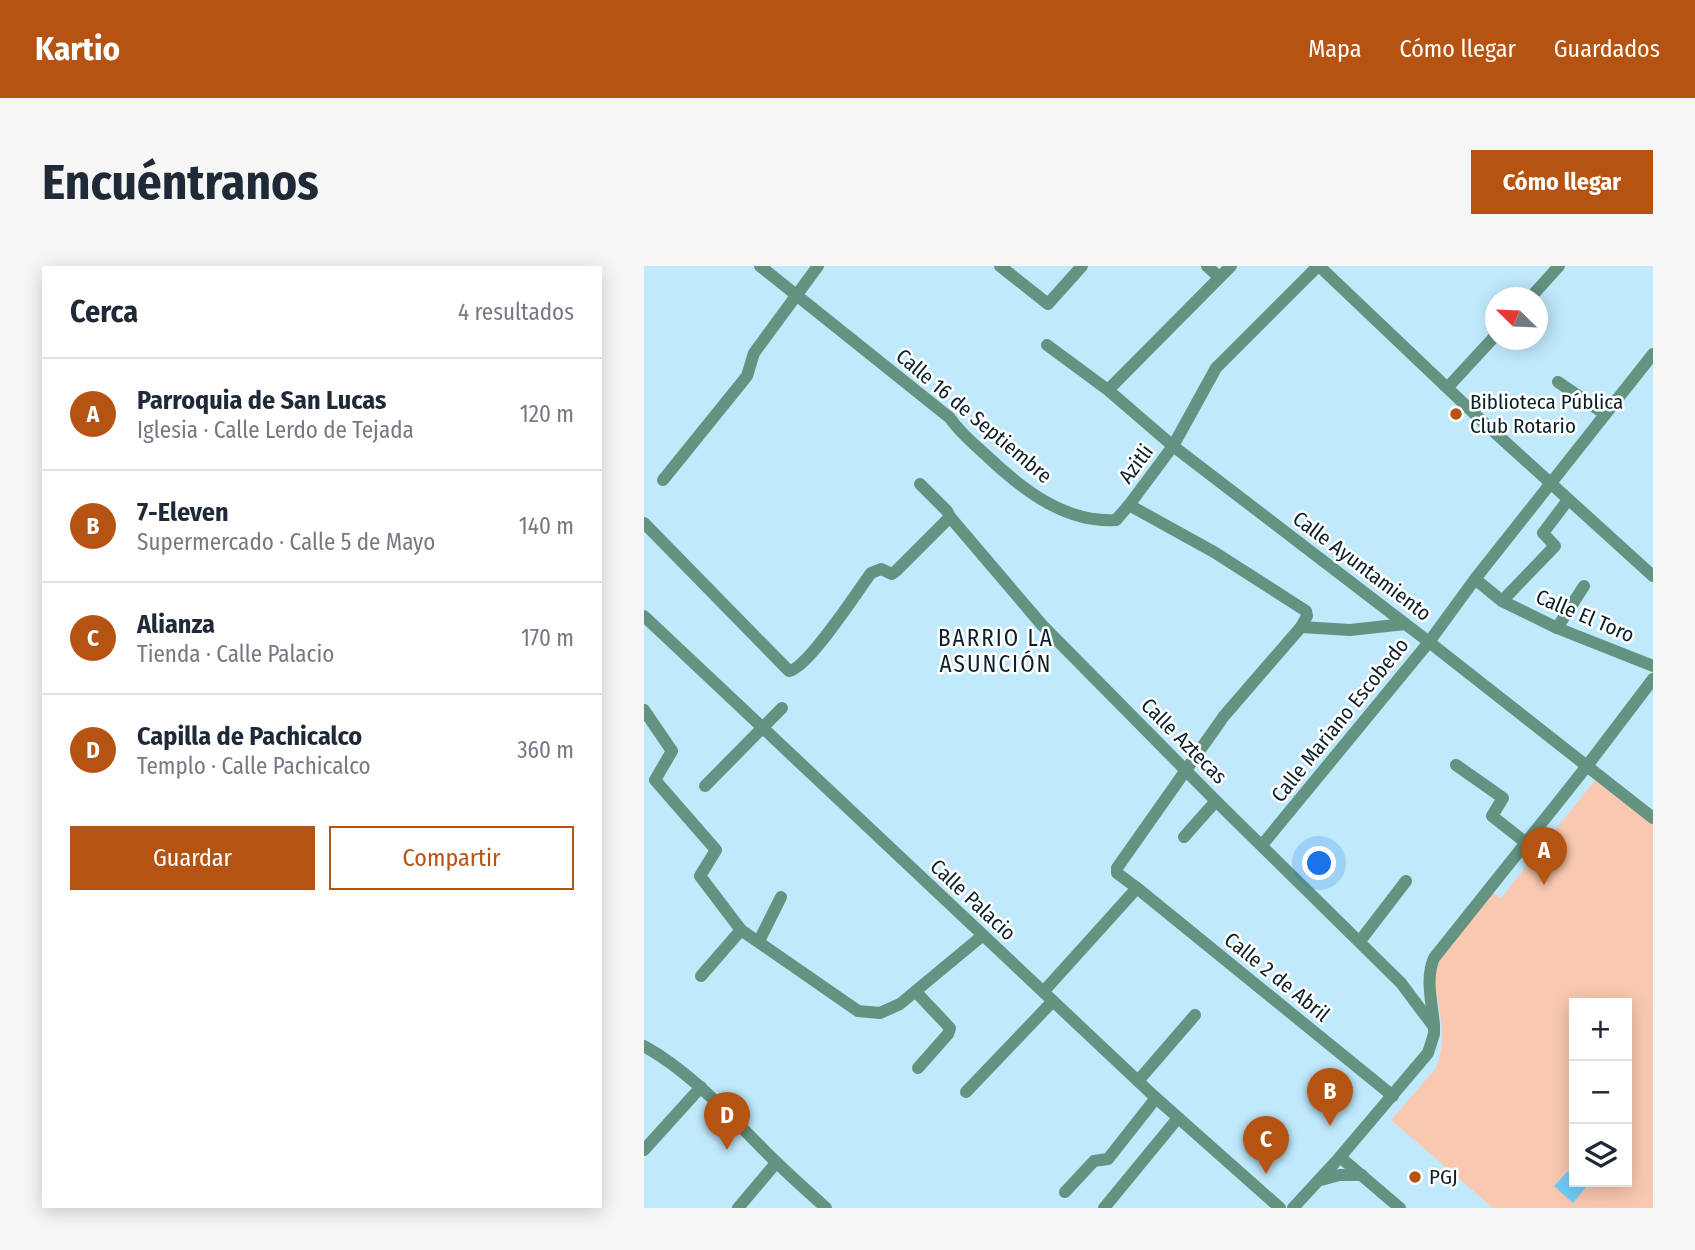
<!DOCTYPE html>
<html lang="es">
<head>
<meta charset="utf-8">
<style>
	body { margin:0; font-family:"Fira Sans Condensed",sans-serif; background:#f6f6f7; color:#1f2937 }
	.controls { position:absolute; right:21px; bottom:21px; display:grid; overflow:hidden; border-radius:0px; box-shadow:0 4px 18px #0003 }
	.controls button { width:63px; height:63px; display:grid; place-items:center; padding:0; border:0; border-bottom:2px solid #e0e1e3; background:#fff; color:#1f2937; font:35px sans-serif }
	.compass { position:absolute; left:841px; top:21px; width:63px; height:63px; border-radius:50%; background:#fff; box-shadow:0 4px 18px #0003; rotate:293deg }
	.you { position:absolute; left:676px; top:598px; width:24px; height:24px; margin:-18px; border:5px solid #fff; border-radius:50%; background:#1a73e8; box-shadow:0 0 0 10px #1a73e833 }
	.badge { display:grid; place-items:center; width:46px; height:46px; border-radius:50%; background:#b55412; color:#fff; font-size:23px; font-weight:700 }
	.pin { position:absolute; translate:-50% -58px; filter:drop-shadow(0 2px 4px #0008) }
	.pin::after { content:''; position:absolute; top:37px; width:24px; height:21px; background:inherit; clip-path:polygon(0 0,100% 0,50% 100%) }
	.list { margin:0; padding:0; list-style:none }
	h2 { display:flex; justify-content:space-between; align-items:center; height:91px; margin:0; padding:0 28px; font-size:30px }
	h2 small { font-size:23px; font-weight:400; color:#747a83 }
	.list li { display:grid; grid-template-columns:46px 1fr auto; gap:21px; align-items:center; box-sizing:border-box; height:112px; padding:0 28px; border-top:2px solid #e0e1e3 }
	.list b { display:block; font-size:26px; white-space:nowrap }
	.list p { margin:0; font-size:23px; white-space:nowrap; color:#747a83 }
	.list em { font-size:23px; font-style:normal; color:#747a83 }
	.actions { display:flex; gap:14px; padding:21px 28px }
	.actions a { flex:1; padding:16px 0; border:2px solid #b55412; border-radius:0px; text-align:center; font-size:24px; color:#b55412 }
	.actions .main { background:#b55412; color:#fff }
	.icon { flex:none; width:38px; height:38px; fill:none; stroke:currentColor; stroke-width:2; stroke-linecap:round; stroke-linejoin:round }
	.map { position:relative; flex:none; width:1009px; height:942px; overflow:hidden; border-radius:0px }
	header { display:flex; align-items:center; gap:42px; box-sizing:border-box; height:98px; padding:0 35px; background:#b55412; color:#fff }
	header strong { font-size:33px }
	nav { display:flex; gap:38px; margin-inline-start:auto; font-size:24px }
	.intro { display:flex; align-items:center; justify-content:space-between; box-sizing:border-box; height:168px; padding:0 42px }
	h1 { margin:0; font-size:49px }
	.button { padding:18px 32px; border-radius:0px; background:#b55412; color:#fff; font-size:24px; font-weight:700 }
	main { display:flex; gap:42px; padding:0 42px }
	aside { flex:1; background:#fff; border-radius:0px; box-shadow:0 4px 18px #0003 }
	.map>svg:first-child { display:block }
</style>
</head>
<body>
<header>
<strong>Kartio</strong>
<nav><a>Mapa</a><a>Cómo llegar</a><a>Guardados</a></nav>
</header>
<div class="intro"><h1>Encuéntranos</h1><a class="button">Cómo llegar</a></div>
<main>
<aside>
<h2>Cerca<small>4 resultados</small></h2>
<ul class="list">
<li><span class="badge">A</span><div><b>Parroquia de San Lucas</b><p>Iglesia · Calle Lerdo de Tejada</p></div><em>120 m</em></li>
<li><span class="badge">B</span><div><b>7-Eleven</b><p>Supermercado · Calle 5 de Mayo</p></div><em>140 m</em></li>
<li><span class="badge">C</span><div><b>Alianza</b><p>Tienda · Calle Palacio</p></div><em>170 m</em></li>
<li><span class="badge">D</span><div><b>Capilla de Pachicalco</b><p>Templo · Calle Pachicalco</p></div><em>360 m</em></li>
</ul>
<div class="actions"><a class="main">Guardar</a><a>Compartir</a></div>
</aside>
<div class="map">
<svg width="1009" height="942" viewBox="0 0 1009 942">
	<rect width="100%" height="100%" fill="#c0e9fc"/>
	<!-- green -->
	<path fill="#f9c8b0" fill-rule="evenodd" d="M 952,513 L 1009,558 L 1009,942 L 849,942 L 747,854 L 792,802 C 805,771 793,736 788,704 L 846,625 L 857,632 ZM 930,737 L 983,737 L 983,916 L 930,916 Z"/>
	<!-- water -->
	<polygon fill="#70cdf5" points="924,905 930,911 930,916 936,916 942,921 929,937 910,920"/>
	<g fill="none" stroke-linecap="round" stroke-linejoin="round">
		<!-- minor -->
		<g stroke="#639381" stroke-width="12">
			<path d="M 116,0 L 306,152 C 316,167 330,178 344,191 C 379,224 421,257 472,254 L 485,239 L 570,286 L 662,345 L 663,350 L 657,361 L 580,450 L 473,602 L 473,607 L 493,622 L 400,725"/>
			<polyline points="356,0 404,38 438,0"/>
			<polyline points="563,0 575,11"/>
			<polyline points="675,0 837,154 1009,310"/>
			<polyline points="886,32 915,0"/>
			<polyline points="403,79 464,124 529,180 785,376 1009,552"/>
			<polyline points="914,116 961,148"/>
			<polyline points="804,121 852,69"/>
			<polyline points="464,124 587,0"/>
			<polyline points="19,214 103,110 110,87 174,0"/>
			<polyline points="276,218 303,245 306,251 398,359 572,535 757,717 790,761 790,768 784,787 696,891 649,942"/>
			<polyline points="485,239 529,180 572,102 674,0"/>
			<path d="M 0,257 L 145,405 C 164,402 213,326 227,307 L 237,303 L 248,308 L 252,305 L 306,251"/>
			<polyline points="831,313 858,335 913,362 1009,400"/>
			<polyline points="858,335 911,280 899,267 924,234"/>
			<polyline points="0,350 512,832 636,942"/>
			<polyline points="657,361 706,364 761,358"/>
			<polyline points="913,362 940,320"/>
			<polyline points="0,444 28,485 11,514 72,584 56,610 97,664 214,745 236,747 256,738 338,670"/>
			<polyline points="812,499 859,532 848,550 881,576"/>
			<polyline points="61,520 138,442"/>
			<polyline points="540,571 572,535"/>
			<polyline points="618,579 785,376 831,313 1009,88"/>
			<polyline points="493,622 749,830"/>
			<polyline points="115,675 137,631"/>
			<polyline points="716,675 762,615"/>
			<polyline points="57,710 97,664"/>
			<polyline points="272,726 306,762 304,768 274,802"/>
			<path d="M 790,759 C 788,736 781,713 790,692 L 943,500 L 1009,413"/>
			<path d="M 0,780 C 45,805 79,843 115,879 C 136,901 159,921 182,942"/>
			<polyline points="494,815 551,749"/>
			<polyline points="322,826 409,735"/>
			<polyline points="0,884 57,821"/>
			<polyline points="696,891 756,942"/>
			<polyline points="677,914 695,909 718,909"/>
			<polyline points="421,926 450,895 464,893 512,832"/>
			<polyline points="94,942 132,897"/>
			<polyline points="460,942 534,852"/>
		</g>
	</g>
	<!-- markers -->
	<g fill="#b55412" stroke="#fff" stroke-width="2.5">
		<circle cx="812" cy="148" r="7"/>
		<circle cx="771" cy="911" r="7"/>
	</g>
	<g text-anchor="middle" stroke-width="5" stroke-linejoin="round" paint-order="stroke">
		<!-- poi labels -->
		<g font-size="21" fill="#0b2028" stroke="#fff" text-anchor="start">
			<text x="826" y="143">Biblioteca Pública<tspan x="826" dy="24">Club Rotario</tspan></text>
			<text x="785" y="918">PGJ</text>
		</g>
		<!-- street labels -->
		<g font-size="21" fill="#0b2028" stroke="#fff">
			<text transform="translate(330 150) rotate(40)" y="7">Calle 16 de Septiembre</text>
			<text transform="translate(492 198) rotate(-53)" y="7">Azitli</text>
			<text transform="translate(718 300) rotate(37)" y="7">Calle Ayuntamiento</text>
			<text transform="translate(941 350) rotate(23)" y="7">Calle El Toro</text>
			<text transform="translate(696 454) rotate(-51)" y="7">Calle Mariano Escobedo</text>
			<text transform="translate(540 475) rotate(45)" y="7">Calle Aztecas</text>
			<text transform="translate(329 634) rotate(43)" y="7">Calle Palacio</text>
			<text transform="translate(633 711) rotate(39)" y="7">Calle 2 de Abril</text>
		</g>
		<!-- neighbourhood labels -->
		<g font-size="23" letter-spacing="2" fill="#0b2028" stroke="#fff">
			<text x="352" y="380">BARRIO LA<tspan x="352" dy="26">ASUNCIÓN</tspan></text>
		</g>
	</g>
</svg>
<div class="controls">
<button>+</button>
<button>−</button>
<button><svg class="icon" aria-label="layers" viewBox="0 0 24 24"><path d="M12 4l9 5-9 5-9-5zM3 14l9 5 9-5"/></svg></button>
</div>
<svg class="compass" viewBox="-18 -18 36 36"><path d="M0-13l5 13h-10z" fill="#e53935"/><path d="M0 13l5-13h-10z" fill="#747a83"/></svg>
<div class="you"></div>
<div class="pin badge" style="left:900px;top:619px">A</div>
<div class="pin badge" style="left:686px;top:860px">B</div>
<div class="pin badge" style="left:622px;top:908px">C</div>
<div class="pin badge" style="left:83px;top:884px">D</div>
</div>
</main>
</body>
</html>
